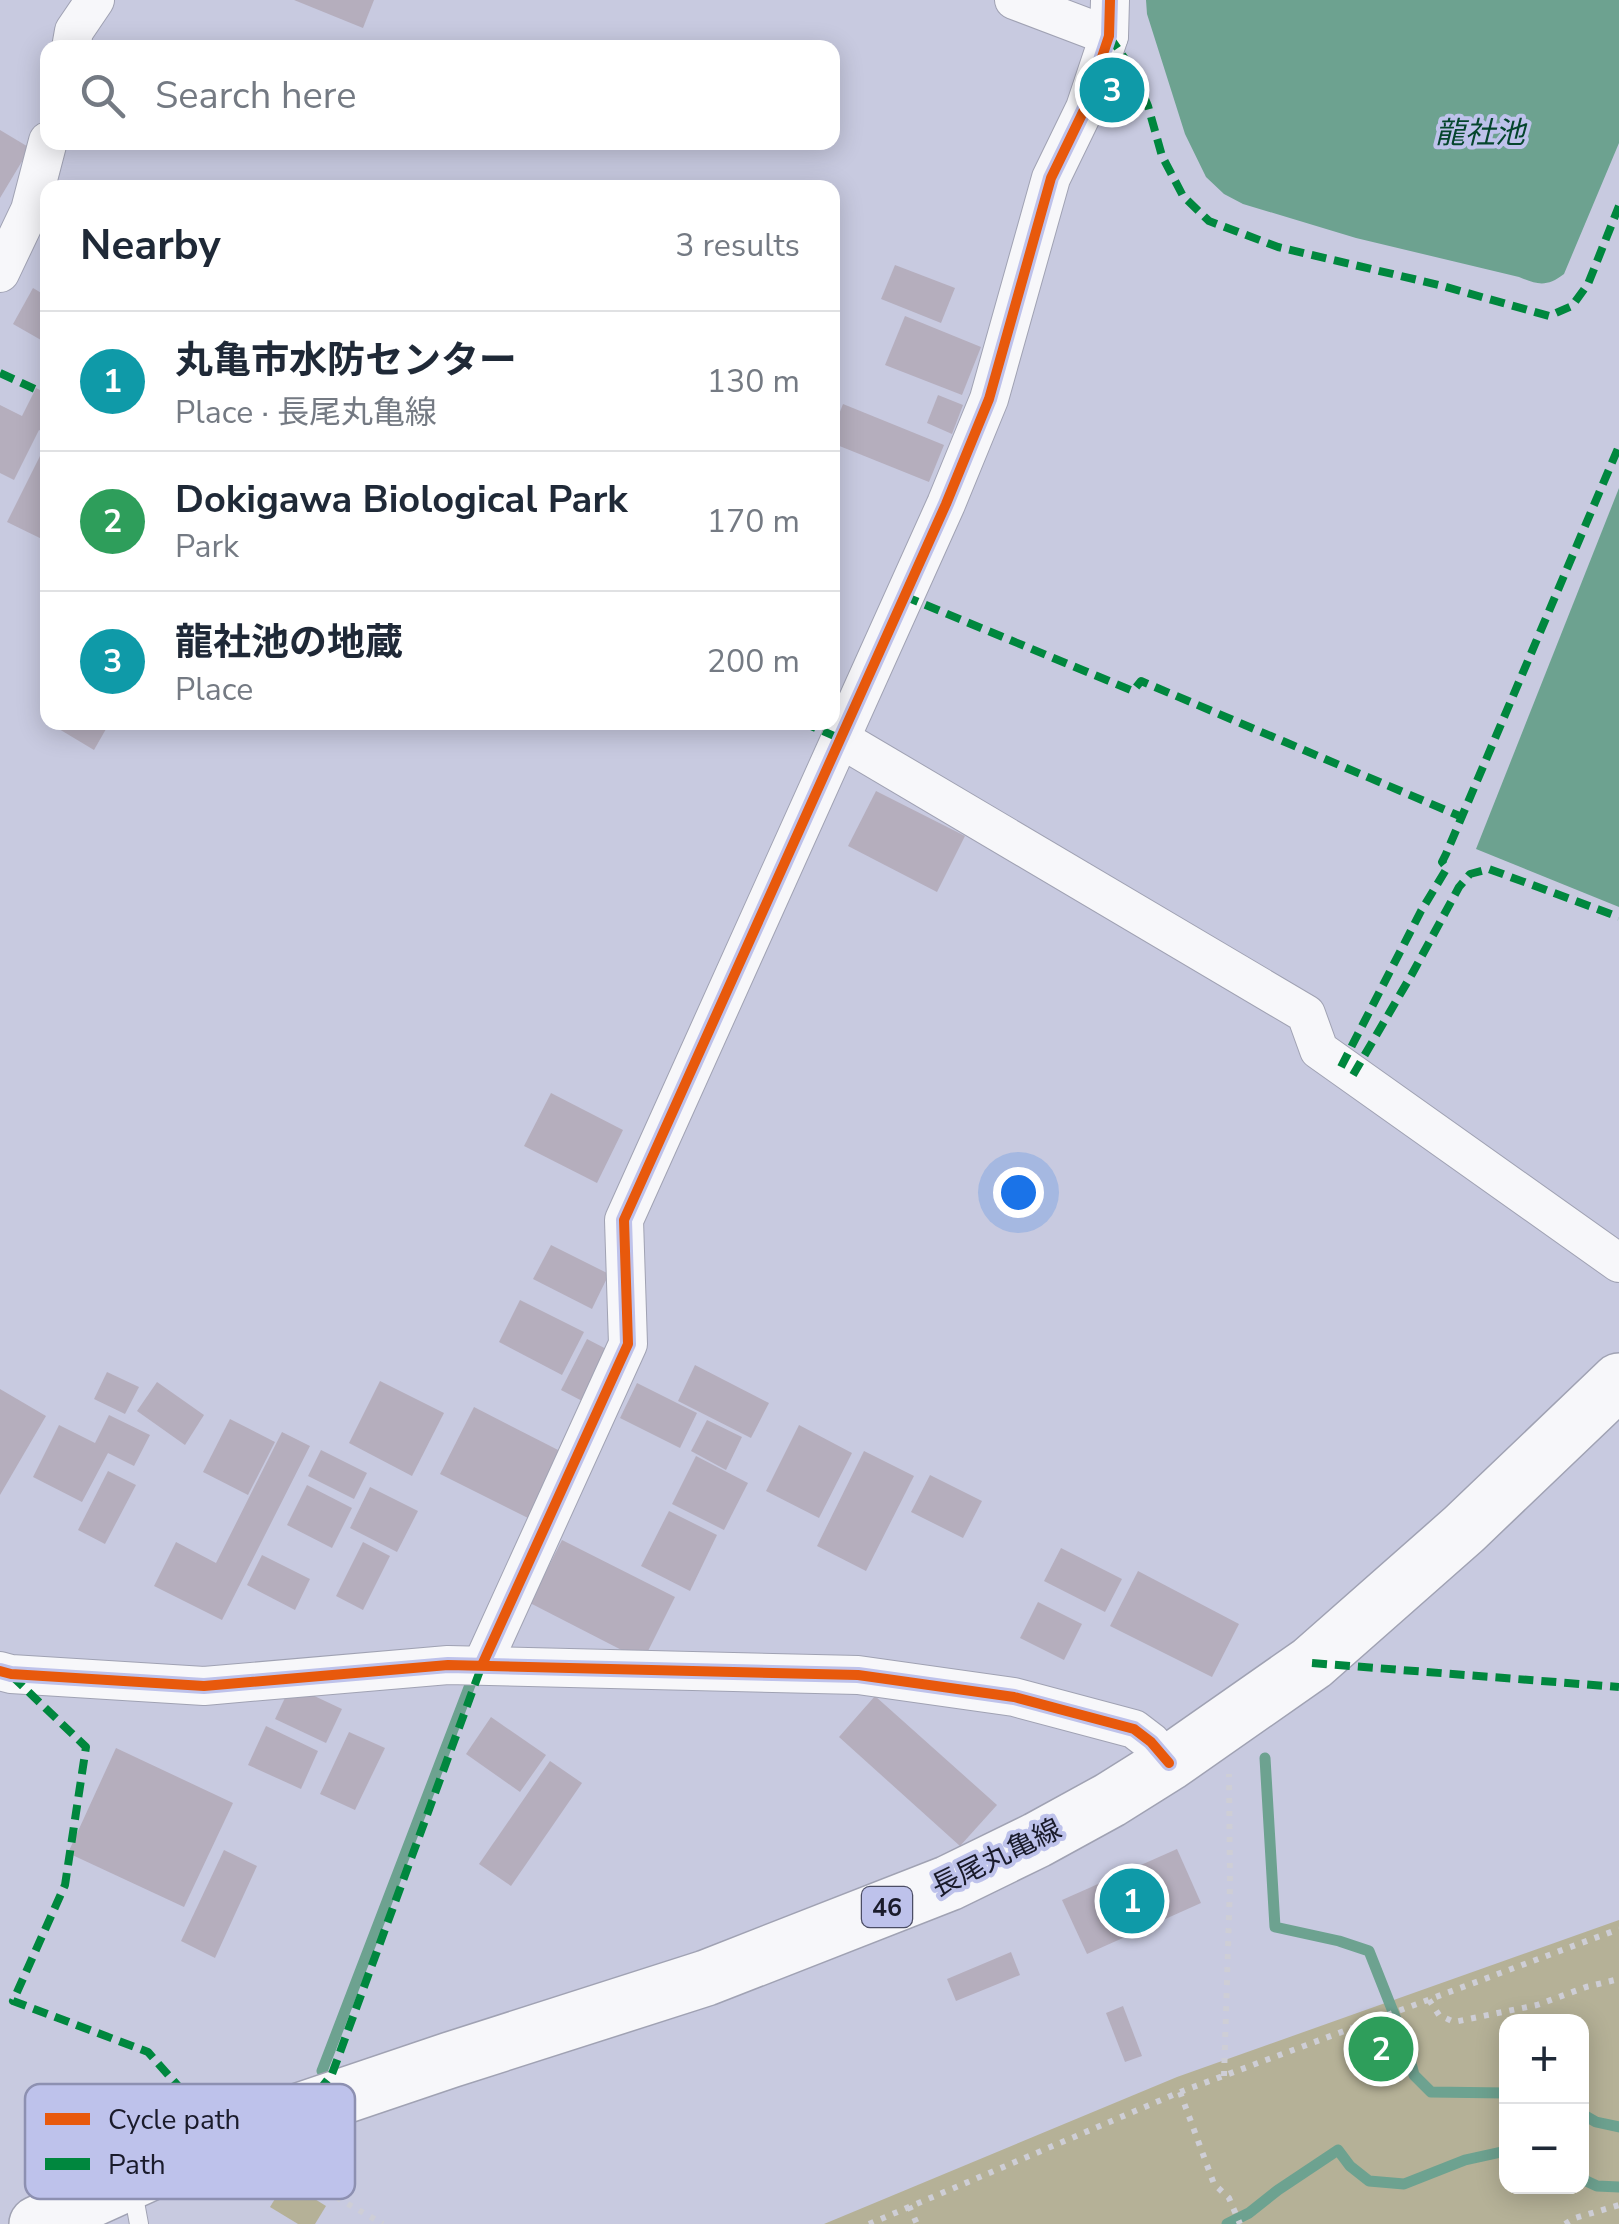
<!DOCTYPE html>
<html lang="en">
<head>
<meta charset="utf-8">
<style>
	body { margin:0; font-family:"Nunito Sans","Noto Sans JP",sans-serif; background:#f2f2f3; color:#1f2937 }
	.controls { position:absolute; right:30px; bottom:30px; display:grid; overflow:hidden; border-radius:20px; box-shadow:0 5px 25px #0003 }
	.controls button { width:90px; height:90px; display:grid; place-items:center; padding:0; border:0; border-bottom:2px solid #e0e1e3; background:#fff; color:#1f2937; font:50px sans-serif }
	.you { position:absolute; left:1018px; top:1192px; width:35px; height:35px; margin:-25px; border:8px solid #fff; border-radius:50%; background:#1a73e8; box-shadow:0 0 0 15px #1a73e833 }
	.badge { display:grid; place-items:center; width:65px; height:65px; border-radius:50%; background:#2563eb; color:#fff; font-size:32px; font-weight:700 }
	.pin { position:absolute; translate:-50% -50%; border:5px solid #fff; box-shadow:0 2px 10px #0006 }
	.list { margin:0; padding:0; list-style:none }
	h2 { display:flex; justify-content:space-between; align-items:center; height:130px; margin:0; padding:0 40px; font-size:42px }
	h2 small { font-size:32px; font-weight:400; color:#747a83 }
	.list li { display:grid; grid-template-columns:65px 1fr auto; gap:30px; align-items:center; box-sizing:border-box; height:140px; padding:0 40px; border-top:2px solid #e0e1e3 }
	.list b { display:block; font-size:38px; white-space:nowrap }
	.list p { margin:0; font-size:32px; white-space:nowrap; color:#747a83 }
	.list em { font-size:32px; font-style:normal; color:#747a83 }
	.icon { flex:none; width:55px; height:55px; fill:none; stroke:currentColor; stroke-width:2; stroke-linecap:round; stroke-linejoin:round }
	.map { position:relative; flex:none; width:1619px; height:2224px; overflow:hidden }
	.search { position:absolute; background:#fff; box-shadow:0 5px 25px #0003; left:40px; top:40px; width:800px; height:110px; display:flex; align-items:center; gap:25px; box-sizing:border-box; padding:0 35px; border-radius:20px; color:#747a83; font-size:38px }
	.panel { position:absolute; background:#fff; box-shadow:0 5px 25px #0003; left:40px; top:180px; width:800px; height:550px; border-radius:20px }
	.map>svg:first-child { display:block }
</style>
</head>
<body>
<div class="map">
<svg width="1619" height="2224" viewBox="0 0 1619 2224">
	<rect width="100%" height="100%" fill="#c8cae0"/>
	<!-- green -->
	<g fill="#b5b197" fill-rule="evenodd">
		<path d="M 1619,1920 L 1619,2224 L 824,2224 L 1177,2077 ZM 1506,2022 L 1582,2022 L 1582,2186 L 1506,2186 Z"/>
		<polygon points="286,2181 326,2206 315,2224 298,2224 270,2207"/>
	</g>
	<!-- water -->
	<g fill="#6da290">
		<path d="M 1146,0 L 1619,0 L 1619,143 L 1564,274 C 1547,287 1538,285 1519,277 L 1356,238 L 1243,204 L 1224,194 L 1206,177 L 1185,134 L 1147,14 Z"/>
		<polygon points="1619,488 1619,907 1476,849"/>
	</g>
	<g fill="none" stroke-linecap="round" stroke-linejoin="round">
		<!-- stream -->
		<g stroke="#6da290" stroke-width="11">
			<polyline points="1265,1758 1275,1927 1339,1941 1369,1951 1407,2047 1414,2075 1431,2092 1506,2093"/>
			<polyline points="322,2071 470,1685"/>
			<polyline points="1582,2114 1596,2122 1619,2127"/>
			<polyline points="1582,2179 1597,2186 1619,2187"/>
			<polyline points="1227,2224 1249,2213 1278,2190 1338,2150 1350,2166 1369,2181 1404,2184 1465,2160 1506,2151"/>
		</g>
	</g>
	<!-- building -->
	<g fill="#b5aebd">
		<polygon points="294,0 374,0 363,28"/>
		<polygon points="0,130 30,148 0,198"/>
		<polygon points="895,265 955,288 941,323 881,299"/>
		<polygon points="33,288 48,297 48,344 13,324"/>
		<polygon points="905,316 981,347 962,395 885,365"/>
		<polygon points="36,388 48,394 48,434 39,430 14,480 0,473 0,405 22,416"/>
		<polygon points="938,395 963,405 952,434 927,423"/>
		<polygon points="843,404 944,445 929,482 832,443 832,432"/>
		<polygon points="48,440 48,538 46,541 7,522"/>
		<polygon points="62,722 110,722 94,750 59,729"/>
		<polygon points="876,791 965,836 937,892 848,846"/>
		<polygon points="551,1093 623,1130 597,1183 524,1146"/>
		<polygon points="551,1245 609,1274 592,1309 533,1279"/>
		<polygon points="520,1300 584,1332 562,1375 499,1342"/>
		<polygon points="587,1339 616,1354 590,1405 561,1390"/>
		<polygon points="695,1365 769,1403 751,1438 678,1401"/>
		<polygon points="107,1372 139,1387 125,1414 94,1399"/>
		<polygon points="380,1381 444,1413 412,1476 349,1443"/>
		<polygon points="157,1382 204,1415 185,1445 137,1411"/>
		<polygon points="637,1383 697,1413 680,1448 620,1418"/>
		<polygon points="0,1389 46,1416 0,1495"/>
		<polygon points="474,1407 562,1452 528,1518 440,1474"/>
		<polygon points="109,1415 150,1435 134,1466 108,1453 82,1502 33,1477 59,1425 95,1443"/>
		<polygon points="230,1419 275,1442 248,1495 203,1472"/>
		<polygon points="707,1420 742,1437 726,1470 691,1451"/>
		<polygon points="799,1425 852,1453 819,1518 766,1491"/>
		<polygon points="282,1432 310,1446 222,1620 154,1586 176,1542 216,1563"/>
		<polygon points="321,1450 367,1473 354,1499 308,1476"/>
		<polygon points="864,1451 914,1476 866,1571 817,1546"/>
		<polygon points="696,1456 748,1483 724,1530 672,1504"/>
		<polygon points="108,1471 136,1485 105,1544 78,1530"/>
		<polygon points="930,1475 982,1501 963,1538 911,1512"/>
		<polygon points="307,1485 352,1508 332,1548 287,1525"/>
		<polygon points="370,1487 418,1511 397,1552 350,1528"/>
		<polygon points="669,1511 717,1535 690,1591 641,1566"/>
		<polygon points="562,1540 675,1597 643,1661 530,1603"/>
		<polygon points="363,1542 390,1556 363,1610 336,1596"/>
		<polygon points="1061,1548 1122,1579 1105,1612 1044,1581"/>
		<polygon points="262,1555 310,1579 295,1610 247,1585"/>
		<polygon points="1138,1571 1239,1624 1212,1677 1110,1626"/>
		<polygon points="1038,1602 1082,1624 1064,1660 1020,1638"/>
		<polygon points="291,1685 342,1709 326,1743 275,1719"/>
		<polygon points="875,1696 997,1805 960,1846 839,1737"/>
		<polygon points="491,1717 546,1755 520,1792 466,1754"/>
		<polygon points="266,1726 318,1751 301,1789 248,1765"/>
		<polygon points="349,1732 385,1748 355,1810 320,1794"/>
		<polygon points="116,1748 233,1803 184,1907 68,1853"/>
		<polygon points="550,1761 582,1783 511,1886 479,1864"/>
		<polygon points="1177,1849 1201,1903 1087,1954 1062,1900"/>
		<polygon points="224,1850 257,1866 215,1958 181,1941"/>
		<polygon points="1011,1952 1020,1975 956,2001 947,1979"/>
		<polygon points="1123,2006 1142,2056 1125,2062 1106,2013"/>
	</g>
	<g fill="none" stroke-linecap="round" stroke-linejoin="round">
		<!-- service casing -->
		<g stroke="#a0a2b3" stroke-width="20">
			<polyline id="service" points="132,2186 139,2224"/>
		</g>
		<!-- minor casing -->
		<g stroke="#a0a2b3" stroke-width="40">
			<g id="minor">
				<polyline points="1014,0 1109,36"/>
				<polyline points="71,48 74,31 95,0"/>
				<polyline points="0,273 30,210 48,141"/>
				<polyline points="841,739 1306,1014 1319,1050 1619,1263"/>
				<polyline points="482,1665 628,1344 624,1220 946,504 989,399 1051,178 1085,108 1109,36 1110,0"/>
				<polyline points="0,1671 11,1674 204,1686 448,1665 858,1675 1014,1697 1134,1729 1151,1742 1169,1763"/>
			</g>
		</g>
		<!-- primary casing -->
		<g stroke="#a0a2b3" stroke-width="58">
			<polyline id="primary" points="37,2224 246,2129 450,2060 706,1978 949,1883 1037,1840 1110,1800 1169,1763 1312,1663 1464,1529 1619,1381"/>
		</g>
		<!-- path -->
		<g stroke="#ceced6" stroke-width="6" stroke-dasharray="5 8" stroke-linecap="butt">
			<polyline points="1429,2000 1439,2015 1454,2022 1537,2005 1586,1987 1619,1979"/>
			<polyline points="1224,2076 1230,1885 1229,1774"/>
			<polyline points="1180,2092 1214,2184 1229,2198 1240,2224"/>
			<polyline points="280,2165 383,2224"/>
			<polyline points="909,2206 917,2224"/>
			<polyline points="869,2224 1180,2092 1619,1929"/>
			<polyline points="1565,2224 1575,2218 1619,2205"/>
		</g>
		<!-- service -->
		<use href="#service" stroke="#f7f7fa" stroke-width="18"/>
		<!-- minor -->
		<use href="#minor" stroke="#f7f7fa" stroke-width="38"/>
		<!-- primary -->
		<use href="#primary" stroke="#f7f7fa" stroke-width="55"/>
		<!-- quiet -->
		<g stroke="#00873e" stroke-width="8" stroke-dasharray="15 8" stroke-linecap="butt">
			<polyline points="1109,36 1134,72 1148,106 1162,156 1183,196 1209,221 1278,247 1439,285 1549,316 1572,306 1588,284 1619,206"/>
			<polyline points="0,373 48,395"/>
			<polyline points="904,596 1133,691 1141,681 1462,817"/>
			<polyline points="802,722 841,739"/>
			<polyline points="1341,1067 1421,911 1447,868 1442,862 1446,854 1619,446"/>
			<polyline points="1353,1075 1412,974 1459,887 1470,874 1489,869 1619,917"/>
			<polyline points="1312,1663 1619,1687"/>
			<polyline points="12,1676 86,1747 65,1885 13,2001 148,2052 225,2139"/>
			<polyline points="304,2110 332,2074 482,1665"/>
		</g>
		<!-- cycleway casing -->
		<g stroke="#bec2eb" stroke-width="16">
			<g id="cycleway">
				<polyline points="482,1665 628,1344 624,1220 946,504 989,399 1051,178 1085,108 1109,36 1110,0"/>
				<polyline points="0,1671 11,1674 204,1686 448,1665 858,1675 1014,1697 1134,1729 1151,1742 1169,1763"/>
			</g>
		</g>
		<!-- cycleway -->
		<use href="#cycleway" stroke="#e8590c" stroke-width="10"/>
	</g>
	<g text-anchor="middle" stroke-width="8" stroke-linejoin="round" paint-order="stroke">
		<!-- shield labels -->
		<rect fill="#bec2eb" stroke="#4b4d65" stroke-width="2.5" x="862" y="1887" width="50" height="40" rx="8"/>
		<g font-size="25" font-weight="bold" fill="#1a1b2b">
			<text x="887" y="1916">46</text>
		</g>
		<!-- street labels -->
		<g font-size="28" fill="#1a1b2b" stroke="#bec2eb">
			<text transform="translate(996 1857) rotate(-26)" y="10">長尾丸亀線</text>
		</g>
		<!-- water labels -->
		<g font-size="30" font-style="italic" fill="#05452d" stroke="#bec2eb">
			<text x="1480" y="143">龍社池</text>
		</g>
	</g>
	<!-- legend -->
	<rect x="25" y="2084" width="330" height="115" rx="15" fill="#bec2eb" stroke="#8d90b1" stroke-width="2.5"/>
	<rect x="45" y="2113" width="45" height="12" fill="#e8590c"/>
	<rect x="45" y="2158" width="45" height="12" fill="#00873e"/>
	<g font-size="28" fill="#1a1b2b">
		<text x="108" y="2129">Cycle path</text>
		<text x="108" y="2174">Path</text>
	</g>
</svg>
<div class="controls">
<button>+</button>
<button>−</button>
</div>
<div class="you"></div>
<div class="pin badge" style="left:1132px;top:1901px;background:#0f9aa8">1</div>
<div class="pin badge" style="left:1381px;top:2049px;background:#2e9e5b">2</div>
<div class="pin badge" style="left:1112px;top:90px;background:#0f9aa8">3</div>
<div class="search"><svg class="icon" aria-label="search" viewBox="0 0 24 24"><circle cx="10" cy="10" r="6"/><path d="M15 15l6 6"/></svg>Search here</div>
<section class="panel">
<h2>Nearby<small>3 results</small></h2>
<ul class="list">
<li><span class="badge" style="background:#0f9aa8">1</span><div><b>丸亀市水防センター</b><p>Place · 長尾丸亀線</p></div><em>130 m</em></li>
<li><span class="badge" style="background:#2e9e5b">2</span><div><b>Dokigawa Biological Park</b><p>Park</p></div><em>170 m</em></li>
<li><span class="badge" style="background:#0f9aa8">3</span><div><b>龍社池の地蔵</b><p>Place</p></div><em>200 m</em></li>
</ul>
</section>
</div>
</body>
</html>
